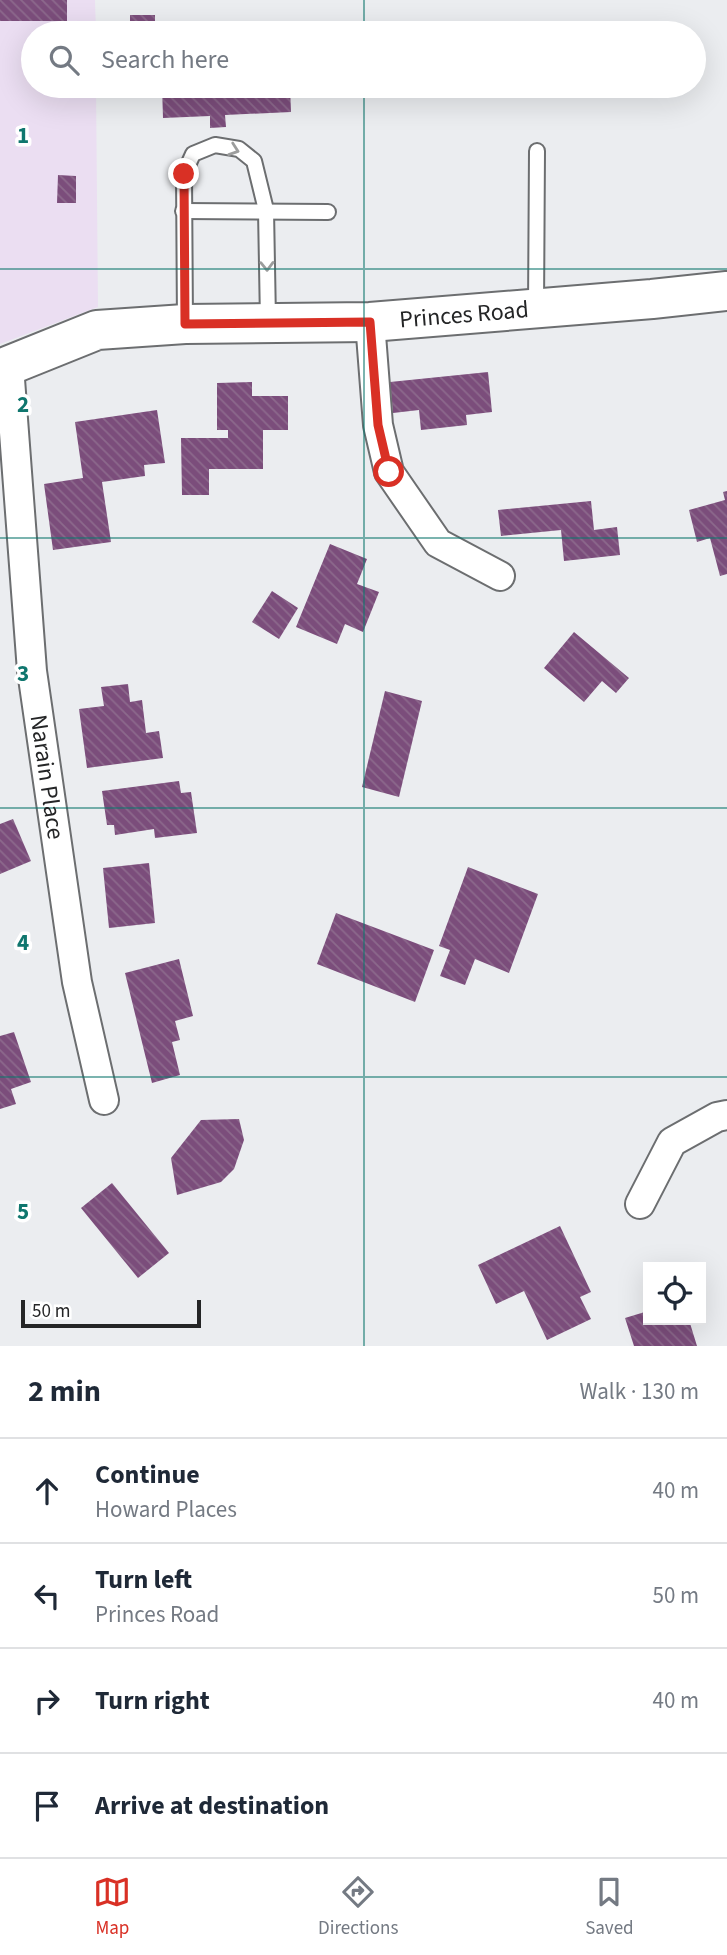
<!DOCTYPE html>
<html lang="en">
<head>
<meta charset="utf-8">
<style>
	body { margin:0; font-family:"Source Sans 3",sans-serif; background:#f2f2f3; color:#1f2937 }
	.controls { position:absolute; right:21px; bottom:21px; display:grid; overflow:hidden; border-radius:0px; box-shadow:0 7px 28px #0002 }
	.controls button { width:63px; height:63px; display:grid; place-items:center; padding:0; border:0; border-bottom:2px solid #e0e1e3; background:#fff; color:#1f2937; font:35px sans-serif }
	.scale { position:absolute; left:21px; bottom:18px; width:180px; box-sizing:border-box; padding-left:7px; border:4px solid #242526; border-top:0; font-size:19px; line-height:24px; white-space:nowrap; color:#242526; -webkit-text-stroke:5px #fff; paint-order:stroke }
	.stop { position:absolute; width:21px; height:21px; margin:-16px; border:5px solid #d93025; border-radius:50%; background:#fff }
	.stop.end { background:#d93025; border-color:#fff; box-shadow:0 2px 7px #0008 }
	.list { margin:0; padding:0; list-style:none }
	h2 { display:flex; justify-content:space-between; align-items:center; height:91px; margin:0; padding:0 28px; font-size:30px }
	h2 small { font-size:23px; font-weight:400; color:#747a83 }
	.list li { display:grid; grid-template-columns:46px 1fr auto; gap:21px; align-items:center; box-sizing:border-box; height:105px; padding:0 28px; border-top:2px solid #e0e1e3 }
	.list b { display:block; font-size:26px; white-space:nowrap }
	.list p { margin:0; font-size:23px; white-space:nowrap; color:#747a83 }
	.list em { font-size:23px; font-style:normal; color:#747a83 }
	.icon { flex:none; width:38px; height:38px; fill:none; stroke:currentColor; stroke-width:2; stroke-linecap:round; stroke-linejoin:round }
	.map { position:relative; flex:none; width:727px; height:1346px; overflow:hidden }
	.search { position:absolute; background:#fff; box-shadow:0 7px 28px #0002; left:21px; right:21px; top:21px; height:77px; display:flex; align-items:center; gap:18px; box-sizing:border-box; padding:0 24px; border-radius:38px; color:#747a83; font-size:26px }
	.sheet { height:511px; background:#fff }
	nav { display:flex; justify-content:space-around; align-items:center; box-sizing:border-box; height:98px; border-top:2px solid #e0e1e3; background:#fff; font-size:19px; color:#747a83 }
	nav a { display:grid; justify-items:center; gap:4px }
	nav .on { color:#d93025 }
	.map>svg:first-child { display:block }
</style>
</head>
<body>
<div class="map">
<svg width="727" height="1346" viewBox="0 0 727 1346">
	<defs>
		<pattern id="building-back-hatch" width="6" height="6" patternUnits="userSpaceOnUse" patternTransform="scale(1.75)"><rect width="6" height="6" fill="#7b4d7b"/><path d="M-1 5l2 2M0 0l6 6M5-1l2 2" fill="none" stroke="#8c698c"/></pattern>
	</defs>
	<rect width="100%" height="100%" fill="#ebedf0"/>
	<!-- commercial -->
	<polygon fill="#ebdef2" points="0,0 95,0 96,33 33,33 33,86 96,86 98,307 0,344"/>
	<!-- building -->
	<g fill="url(#building-back-hatch)">
		<rect x="0" y="0" width="67" height="21"/>
		<rect x="130" y="15" width="25" height="18"/>
		<polygon points="162,86 290,86 291,112 225,115 226,127 210,128 210,116 163,118"/>
		<polygon points="58,175 76,176 76,203 57,203"/>
		<polygon points="488,372 492,412 466,415 467,425 421,430 419,410 393,413 390,382"/>
		<polygon points="252,382 252,396 288,396 288,430 263,430 263,469 209,469 209,495 182,495 181,438 228,438 228,430 217,430 217,383"/>
		<polygon points="157,410 165,463 144,465 145,476 102,482 111,542 53,550 44,484 83,478 75,422"/>
		<polygon points="727,491 727,574 720,576 710,538 697,542 689,510 725,500 723,492"/>
		<polygon points="591,501 594,530 617,527 620,555 564,561 561,530 501,536 498,510"/>
		<polygon points="330,544 367,559 357,584 379,592 363,632 345,624 337,644 296,627"/>
		<polygon points="272,591 298,608 279,639 252,622"/>
		<polygon points="574,632 629,678 616,693 602,681 584,702 544,668"/>
		<polygon points="128,684 130,702 142,700 146,733 159,731 163,758 87,768 79,709 104,706 101,687"/>
		<polygon points="385,691 422,701 399,797 362,787"/>
		<polygon points="179,781 181,793 191,792 197,833 155,838 154,829 115,835 114,825 107,825 102,791"/>
		<polygon points="13,819 31,861 0,874 0,824"/>
		<polygon points="149,863 155,923 109,928 103,868"/>
		<polygon points="468,867 538,894 509,973 475,959 465,985 440,976 450,950 439,946"/>
		<polygon points="336,913 434,950 415,1002 317,964"/>
		<polygon points="179,959 193,1016 175,1021 180,1040 172,1042 180,1075 152,1083 125,973"/>
		<polygon points="14,1032 31,1082 11,1089 16,1104 0,1109 0,1036"/>
		<polygon points="239,1119 244,1140 234,1169 221,1182 177,1195 171,1158 201,1120"/>
		<polygon points="112,1183 169,1253 138,1278 81,1208"/>
		<polygon points="560,1226 591,1292 580,1297 591,1319 547,1340 524,1291 496,1304 478,1265"/>
		<polygon points="648,1311 648,1320 689,1320 697,1346 634,1346 625,1318"/>
	</g>
	<g fill="none" stroke-linecap="round" stroke-linejoin="round">
		<!-- service casing -->
		<g stroke="#6c6e70" stroke-width="18">
			<g id="service">
				<polyline points="183,211 328,212"/>
				<polyline points="536,308 537,151"/>
				<polyline points="185,323 184,174 193,154 215,145 239,149 254,161 266,210 268,321"/>
			</g>
		</g>
		<!-- minor casing -->
		<g stroke="#6c6e70" stroke-width="32">
			<g id="minor">
				<polyline points="370,322 378,425 389,472 438,543 500,576"/>
				<path id="s1" d="M 9,366 L 32,671 L 77,982 L 104,1100"/>
				<polyline points="640,1204 672,1142 717,1117 727,1115"/>
			</g>
		</g>
		<!-- primary casing -->
		<g stroke="#6c6e70" stroke-width="42">
			<g id="primary">
				<path id="s2" d="M 0,369 L 97,330 L 185,324 L 370,322 L 652,299 L 727,291"/>
			</g>
		</g>
		<!-- service -->
		<use href="#service" stroke="#fff" stroke-width="14"/>
		<!-- minor -->
		<use href="#minor" stroke="#fff" stroke-width="28"/>
		<!-- primary -->
		<use href="#primary" stroke="#fff" stroke-width="38"/>
	</g>
	<!-- one-way arrows -->
	<defs><path id="oneway-chevron" d="M-2-3.5L2.5 0L-2 3.5" fill="none" stroke-width="1.6" stroke-linecap="round" stroke-linejoin="round" transform="scale(1.75)"/></defs>
	<g stroke="#9c9d9d">
		<use href="#oneway-chevron" transform="translate(234 150) rotate(19)"/>
		<use href="#oneway-chevron" transform="translate(267 266) rotate(89)"/>
	</g>
	<g fill="none" stroke-linecap="round" stroke-linejoin="round">
		<!-- route -->
		<polyline stroke="#d93025" stroke-width="9" points="184,174 185,324 370,322 378,425 389,472"/>
	</g>
	<!-- grid -->
	<path fill="none" stroke="#0f766e" stroke-width="2" stroke-opacity="0.55" d="M 364,0 L 364,33M 364,86 L 364,1346M 0,269 L 727,269M 0,538 L 727,538M 0,808 L 727,808M 0,1077 L 727,1077"/>
	<g text-anchor="middle" stroke-width="7" stroke-linejoin="round" paint-order="stroke">
		<!-- street labels -->
		<g font-size="24" fill="#242526" stroke="#fff">
			<text dy="8" stroke="none"><textPath href="#s2" startOffset="472">Princes Road</textPath></text>
			<text dy="8" stroke="none"><textPath href="#s1" startOffset="413">Narain Place</textPath></text>
		</g>
	</g>
	<g font-size="23" text-anchor="middle" font-weight="bold" fill="#0f766e" stroke="#fff" stroke-width="7" stroke-linejoin="round" paint-order="stroke">
		<text x="23" y="143">1</text>
		<text x="23" y="412">2</text>
		<text x="23" y="681">3</text>
		<text x="23" y="950">4</text>
		<text x="23" y="1219">5</text>
	</g>
</svg>
<div class="controls">
<button><svg class="icon" aria-label="locate" viewBox="0 0 24 24"><circle cx="12" cy="12" r="6"/><path d="M12 2v4M12 18v4M2 12h4M18 12h4"/></svg></button>
</div>
<div class="scale">50 m</div>
<div class="stop" style="left:389px;top:472px"></div>
<div class="stop end" style="left:184px;top:174px"></div>
<div class="search"><svg class="icon" aria-label="search" viewBox="0 0 24 24"><circle cx="10" cy="10" r="6"/><path d="M15 15l6 6"/></svg>Search here</div>
</div>
<section class="sheet">
<h2>2 min<small>Walk · 130 m</small></h2>
<ul class="list">
<li><svg class="icon" aria-label="ahead" viewBox="0 0 24 24"><path d="M12 20V5M6 11l6-6 6 6"/></svg><div><b>Continue</b><p>Howard Places</p></div><em>40 m</em></li>
<li><svg class="icon" aria-label="left" viewBox="0 0 24 24"><path d="M17 20v-9H6M10 6l-5 5 5 5"/></svg><div><b>Turn left</b><p>Princes Road</p></div><em>50 m</em></li>
<li><svg class="icon" aria-label="right" viewBox="0 0 24 24"><path d="M7 20v-9h11M14 6l5 5-5 5"/></svg><div><b>Turn right</b></div><em>40 m</em></li>
<li><svg class="icon" aria-label="arrive" viewBox="0 0 24 24"><path d="M6 21V4h12l-3 4 3 4H6"/></svg><div><b>Arrive at destination</b></div></li>
</ul>
</section>
<nav>
<a class="on"><svg class="icon" aria-label="map" viewBox="0 0 24 24"><path d="M3 6l6-2 6 2 6-2v14l-6 2-6-2-6 2zM9 4v14M15 6v14"/></svg>Map</a>
<a><svg class="icon" aria-label="directions" viewBox="0 0 24 24"><path d="M12 3l9 9-9 9-9-9zM9 14v-3h6M13 9l2 2-2 2"/></svg>Directions</a>
<a><svg class="icon" aria-label="saved" viewBox="0 0 24 24"><path d="M7 4h10v16l-5-4-5 4z"/></svg>Saved</a>
</nav>
</body>
</html>
